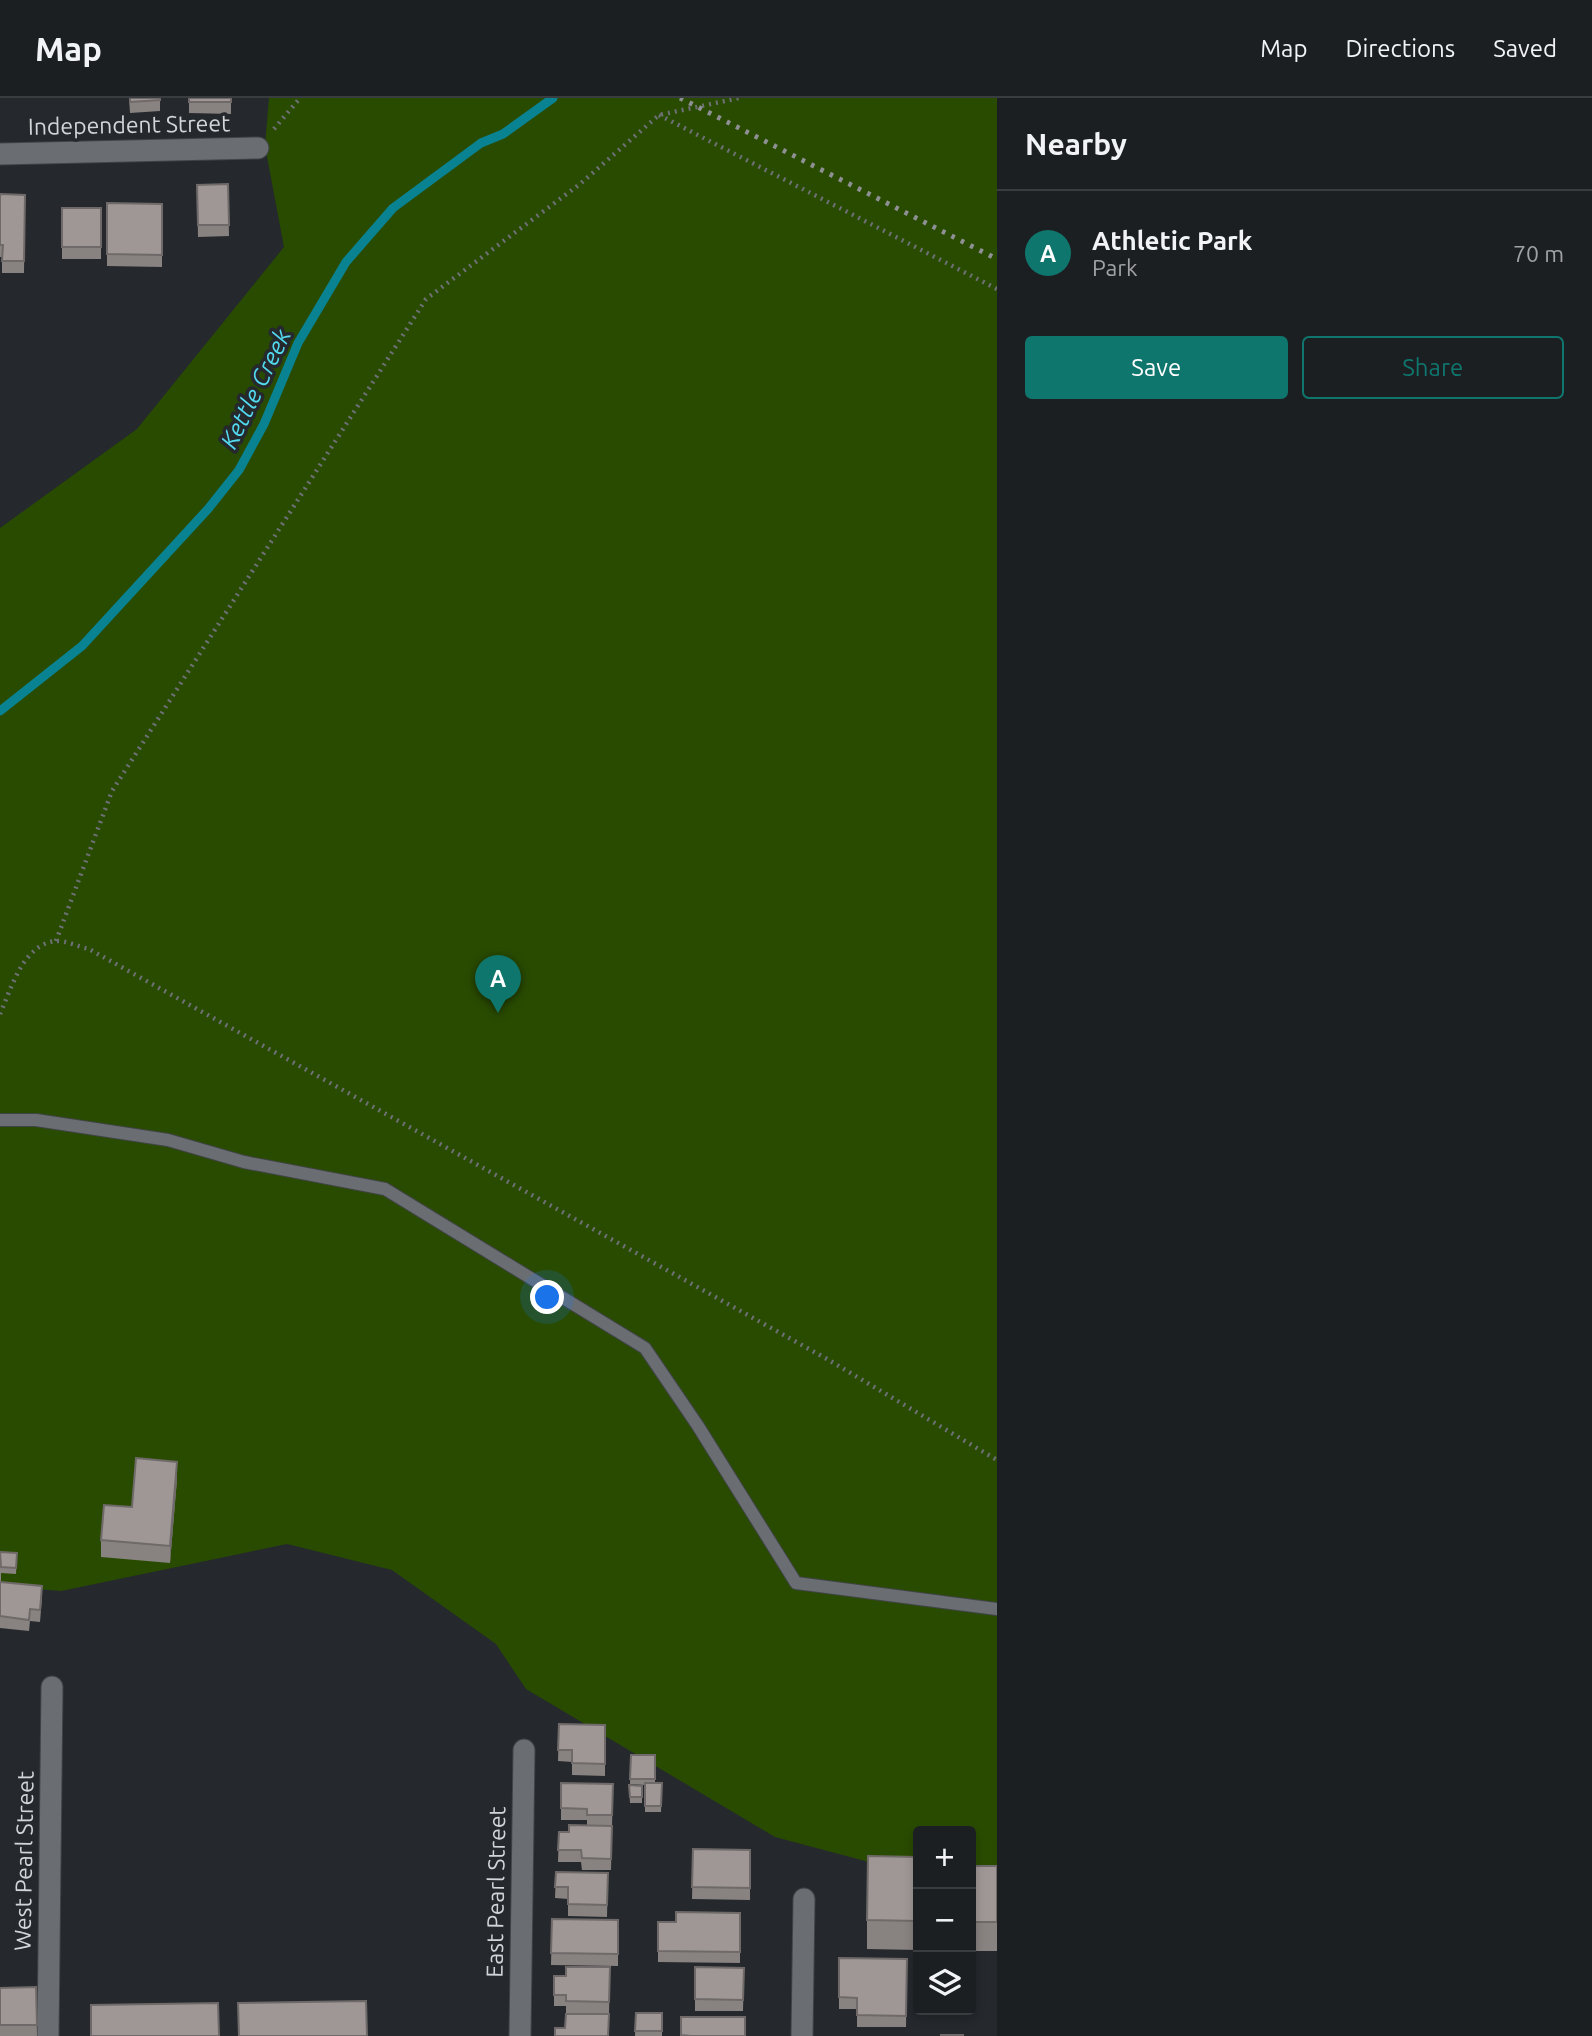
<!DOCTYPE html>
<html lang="en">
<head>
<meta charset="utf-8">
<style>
	body { margin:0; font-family:Ubuntu,sans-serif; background:#25272a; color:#f1f3f6 }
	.controls { position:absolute; right:21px; bottom:21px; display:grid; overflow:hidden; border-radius:7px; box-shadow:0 4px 10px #0003 }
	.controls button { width:63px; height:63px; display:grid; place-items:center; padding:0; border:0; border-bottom:2px solid #3a3d40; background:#1c1f22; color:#f1f3f6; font:35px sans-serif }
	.you { position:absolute; left:548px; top:1200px; width:24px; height:24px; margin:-18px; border:5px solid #fff; border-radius:50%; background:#1a73e8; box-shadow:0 0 0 10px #1a73e833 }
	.badge { display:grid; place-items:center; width:46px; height:46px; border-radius:50%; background:#0f766e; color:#fff; font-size:23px; font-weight:700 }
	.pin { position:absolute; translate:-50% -58px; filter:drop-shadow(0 2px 4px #0008) }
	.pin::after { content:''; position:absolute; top:37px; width:24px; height:21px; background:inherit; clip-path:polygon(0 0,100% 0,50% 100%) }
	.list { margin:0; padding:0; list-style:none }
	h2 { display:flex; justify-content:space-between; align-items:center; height:91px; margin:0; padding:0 28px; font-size:30px }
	h2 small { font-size:23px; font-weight:400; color:#a0a2a5 }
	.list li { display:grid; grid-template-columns:46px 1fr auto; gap:21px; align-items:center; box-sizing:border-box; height:126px; padding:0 28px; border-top:2px solid #3a3d40 }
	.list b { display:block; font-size:26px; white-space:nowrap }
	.list p { margin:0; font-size:23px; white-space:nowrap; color:#a0a2a5 }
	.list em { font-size:23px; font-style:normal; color:#a0a2a5 }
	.actions { display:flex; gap:14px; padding:21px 28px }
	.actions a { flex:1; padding:16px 0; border:2px solid #0f766e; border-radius:7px; text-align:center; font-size:24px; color:#0f766e }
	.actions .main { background:#0f766e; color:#fff }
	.icon { flex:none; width:38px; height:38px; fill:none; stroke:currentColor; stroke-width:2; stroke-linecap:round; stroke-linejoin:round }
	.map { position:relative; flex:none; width:997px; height:1938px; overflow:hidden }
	header { display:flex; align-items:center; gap:42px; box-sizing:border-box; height:98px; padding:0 35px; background:#1c1f22; border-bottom:2px solid #3a3d40 }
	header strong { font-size:33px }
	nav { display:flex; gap:38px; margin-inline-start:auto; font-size:24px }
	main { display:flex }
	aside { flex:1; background:#1c1f22 }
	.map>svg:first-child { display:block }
</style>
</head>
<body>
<header>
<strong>Map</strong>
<nav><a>Map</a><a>Directions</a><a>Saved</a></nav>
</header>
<main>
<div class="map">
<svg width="997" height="1938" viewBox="0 0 997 1938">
	<rect width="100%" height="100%" fill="#25292d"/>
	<!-- green -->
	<polygon fill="#294b00" points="269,0 997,0 997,1798 971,1791 971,1733 918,1733 918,1777 775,1739 526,1591 496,1546 392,1472 287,1446 61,1493 0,1488 0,430 137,331 284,149 265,48"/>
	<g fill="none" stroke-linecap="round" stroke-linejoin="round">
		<!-- stream -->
		<polyline stroke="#098292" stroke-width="9" points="0,613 82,548 208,411 239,372 264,326 298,245 346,164 393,110 481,45 503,36 553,0"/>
		<!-- lane casing -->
		<g stroke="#414447" stroke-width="14">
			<polyline id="lane" points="0,1022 36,1022 168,1042 244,1064 385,1091 645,1250 698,1328 796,1485 997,1511"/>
		</g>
		<!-- street casing -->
		<g stroke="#414447" stroke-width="23">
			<g id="street">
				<polyline points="0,56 258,50"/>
				<polyline points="48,1938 52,1589"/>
				<polyline points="520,1938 524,1652"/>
				<polyline points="802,1938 804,1801"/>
			</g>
		</g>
		<!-- path -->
		<g stroke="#6d7074" stroke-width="4.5" stroke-dasharray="2 5" stroke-linecap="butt">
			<polyline points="659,17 997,191"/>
			<polyline points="274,31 300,0"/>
			<polyline points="56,843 112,693 426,201 580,86 659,17 739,0"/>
			<path d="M 0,916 C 11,891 23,846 56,843 C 65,842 79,849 89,851 L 827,1261 L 997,1362"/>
		</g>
		<!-- lane -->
		<use href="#lane" stroke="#6a6e73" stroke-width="12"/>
		<!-- street -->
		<use href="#street" stroke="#6a6e73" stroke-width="21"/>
		<!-- rail -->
		<polyline stroke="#8e9094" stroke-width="5" stroke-dasharray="3.5 7" stroke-linecap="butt" points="680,0 997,161"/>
	</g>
	<!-- wall -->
	<g fill="#888281">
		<polygon points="129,0 160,0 160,13 130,15"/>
		<polygon points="189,0 231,0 231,16 189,15"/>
		<polygon points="228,86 229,138 198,139 197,87"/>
		<polygon points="0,96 25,97 24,175 2,175 2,159 0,159"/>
		<polygon points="107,105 162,106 162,169 107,168"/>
		<rect x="62" y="110" width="39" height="51"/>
		<polygon points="177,1381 170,1465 101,1459 101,1442"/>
		<polygon points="0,1454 17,1455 16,1476 1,1475 1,1484 42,1500 40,1524 30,1523 29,1533 0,1530"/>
		<polygon points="559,1626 605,1627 605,1678 572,1677 572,1664 558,1663"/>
		<polygon points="631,1657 655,1657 655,1685 662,1685 661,1714 645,1714 645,1687 630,1686"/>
		<polygon points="561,1685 613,1686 611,1772 582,1772 581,1764 558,1764 559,1734 569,1734 587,1728 587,1722 561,1722"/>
		<polygon points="629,1687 642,1688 642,1705 630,1705"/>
		<polygon points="693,1751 750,1752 750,1802 692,1801"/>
		<polygon points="918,1759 918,1852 867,1851 867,1822"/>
		<rect x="971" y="1768" width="26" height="85"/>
		<polygon points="556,1774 608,1775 607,1819 568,1818 568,1801 555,1800"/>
		<polygon points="740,1815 740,1865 658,1864 658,1824 676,1824"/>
		<polygon points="552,1821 618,1822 618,1868 551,1867"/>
		<polygon points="839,1860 907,1861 906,1929 857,1929 857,1911 839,1911"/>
		<polygon points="610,1869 609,1916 566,1915 566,1908 554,1908 554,1878 566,1878"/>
		<polygon points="695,1869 744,1870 743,1913 695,1913"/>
		<polygon points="36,1889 37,1938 0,1938 0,1890"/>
		<polygon points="636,1915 662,1915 662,1938 635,1938"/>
	</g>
	<!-- shaded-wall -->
	<polygon fill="#6f6a69" points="177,1364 177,1381 170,1465 170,1448"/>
	<!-- building -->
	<g fill="#9e9796" stroke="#6f6a69" stroke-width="2">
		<polygon points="130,0 160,0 160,2 130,4"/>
		<rect x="189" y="0" width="42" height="4"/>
		<polygon points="228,86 229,127 198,127 197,87"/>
		<polygon points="0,96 25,97 24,163 2,163 3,147 0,147"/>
		<polygon points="107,105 162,106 162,157 107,156"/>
		<rect x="62" y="110" width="39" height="39"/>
		<polygon points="136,1360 177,1364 170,1448 101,1442 104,1407 132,1409"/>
		<polygon points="0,1454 17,1455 16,1470 1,1469"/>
		<polygon points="0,1484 42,1488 40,1512 30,1511 29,1522 0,1518"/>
		<polygon points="559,1626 605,1627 605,1666 572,1665 572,1652 558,1652"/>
		<polygon points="631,1657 655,1657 655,1681 630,1681"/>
		<polygon points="561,1685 613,1686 612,1717 587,1717 587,1711 561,1710"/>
		<polygon points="645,1685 662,1685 661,1708 645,1708"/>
		<polygon points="629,1687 642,1688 642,1699 630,1699"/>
		<polygon points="569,1727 612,1728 611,1761 582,1760 581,1752 558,1752 559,1734 569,1734"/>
		<polygon points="693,1751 750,1752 750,1790 692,1789"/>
		<polygon points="868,1758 918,1759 918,1823 867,1822"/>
		<rect x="971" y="1768" width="26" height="56"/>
		<polygon points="556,1774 608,1775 607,1807 568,1806 568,1789 555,1789"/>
		<polygon points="676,1814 740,1815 740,1854 658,1853 658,1824 676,1824"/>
		<polygon points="552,1821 618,1822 618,1856 551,1855"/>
		<polygon points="839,1860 907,1861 906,1918 857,1917 857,1900 839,1899"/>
		<polygon points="566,1869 610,1869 609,1904 566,1903 566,1897 554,1897 554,1878 566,1878"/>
		<polygon points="695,1869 744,1870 743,1902 695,1901"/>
		<polygon points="36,1889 37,1927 0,1927 0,1890"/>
		<polygon points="366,1903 367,1938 239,1938 238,1905"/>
		<polygon points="218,1905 219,1938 91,1938 91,1907"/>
		<polygon points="636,1915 662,1915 662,1933 635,1933"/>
		<polygon points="566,1916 609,1916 608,1938 555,1938 555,1930 565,1930"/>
		<polygon points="681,1919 745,1919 745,1938 691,1938 681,1937"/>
		<rect x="941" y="1937" width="22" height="1"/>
	</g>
	<g text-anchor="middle" stroke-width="7" stroke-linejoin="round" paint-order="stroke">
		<!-- street labels -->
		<g font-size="23" fill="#d2d4d7" stroke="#25292d">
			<text transform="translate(129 27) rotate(-1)" y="8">Independent Street</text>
			<text transform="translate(24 1763) rotate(-89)" y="8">West Pearl Street</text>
			<text transform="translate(496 1794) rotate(-89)" y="8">East Pearl Street</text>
		</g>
		<!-- water labels -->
		<g font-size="24" font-style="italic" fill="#53daef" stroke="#25292d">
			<text transform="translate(256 291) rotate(-64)" y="8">Kettle Creek</text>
		</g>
	</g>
</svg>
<div class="controls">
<button>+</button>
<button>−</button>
<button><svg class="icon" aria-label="layers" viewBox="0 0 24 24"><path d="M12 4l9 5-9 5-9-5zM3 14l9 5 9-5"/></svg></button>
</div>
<div class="you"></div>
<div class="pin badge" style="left:498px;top:915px">A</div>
</div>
<aside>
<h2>Nearby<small></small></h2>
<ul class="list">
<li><span class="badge">A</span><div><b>Athletic Park</b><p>Park</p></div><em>70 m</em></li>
</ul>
<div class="actions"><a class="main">Save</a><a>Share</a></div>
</aside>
</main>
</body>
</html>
